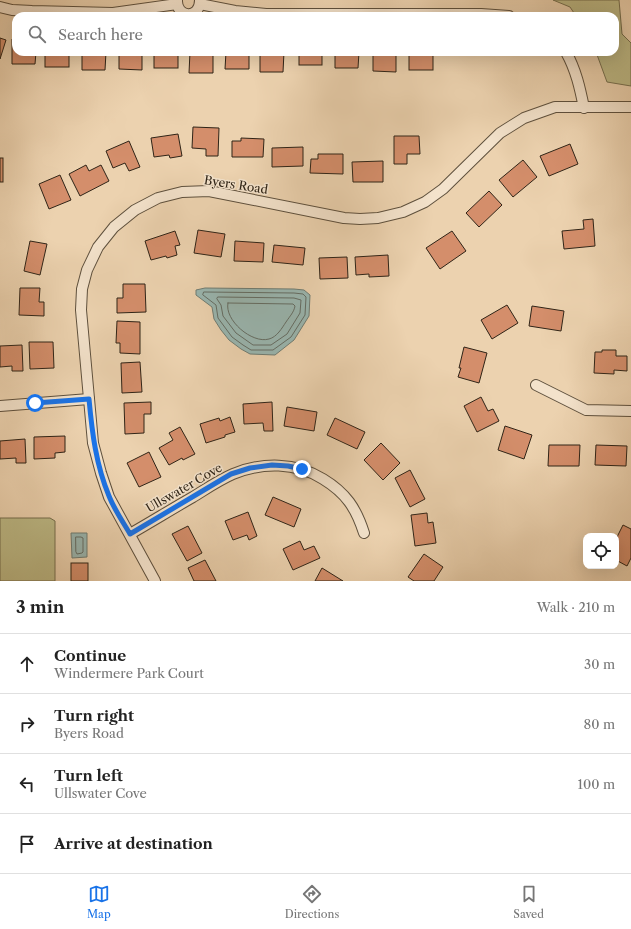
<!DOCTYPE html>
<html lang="en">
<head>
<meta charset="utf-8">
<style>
	body { margin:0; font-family:"Libre Caslon Text",serif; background:#f6f6f6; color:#222 }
	.controls { position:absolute; right:12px; bottom:12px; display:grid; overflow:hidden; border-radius:8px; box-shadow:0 4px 16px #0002 }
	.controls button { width:36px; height:36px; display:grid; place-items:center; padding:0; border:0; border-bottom:1px solid #e0e0e0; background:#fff; color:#222; font:20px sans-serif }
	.stop { position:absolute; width:12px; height:12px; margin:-9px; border:3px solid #1a73e8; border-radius:50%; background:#fff }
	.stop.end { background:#1a73e8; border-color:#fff; box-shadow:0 1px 4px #0008 }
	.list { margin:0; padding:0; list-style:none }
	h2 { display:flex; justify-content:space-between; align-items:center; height:52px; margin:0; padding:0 16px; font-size:17px }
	h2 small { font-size:13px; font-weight:400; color:#767676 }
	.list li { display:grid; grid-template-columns:26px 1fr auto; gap:12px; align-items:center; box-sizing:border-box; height:60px; padding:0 16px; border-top:1px solid #e0e0e0 }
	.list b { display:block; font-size:15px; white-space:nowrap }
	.list p { margin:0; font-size:13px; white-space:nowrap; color:#767676 }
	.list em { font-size:13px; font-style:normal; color:#767676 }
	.icon { flex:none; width:22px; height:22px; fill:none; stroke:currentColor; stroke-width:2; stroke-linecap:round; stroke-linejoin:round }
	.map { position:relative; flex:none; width:631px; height:581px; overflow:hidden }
	.search { position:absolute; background:#fff; box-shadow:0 4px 16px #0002; left:12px; right:12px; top:12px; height:44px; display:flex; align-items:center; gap:10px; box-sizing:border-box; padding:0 14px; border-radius:12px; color:#767676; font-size:15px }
	.sheet { height:292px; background:#fff }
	nav { display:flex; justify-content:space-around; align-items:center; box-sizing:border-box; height:56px; border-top:1px solid #e0e0e0; background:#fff; font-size:11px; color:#767676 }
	nav a { display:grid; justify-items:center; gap:2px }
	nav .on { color:#1a73e8 }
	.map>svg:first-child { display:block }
</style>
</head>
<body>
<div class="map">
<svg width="631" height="581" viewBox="0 0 631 581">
	<rect width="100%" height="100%" fill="#ecd2af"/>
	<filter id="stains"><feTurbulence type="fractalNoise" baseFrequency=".005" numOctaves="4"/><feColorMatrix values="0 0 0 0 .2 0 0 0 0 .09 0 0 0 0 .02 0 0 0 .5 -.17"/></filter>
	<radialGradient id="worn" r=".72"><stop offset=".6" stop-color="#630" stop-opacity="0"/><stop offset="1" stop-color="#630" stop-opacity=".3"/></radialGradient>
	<!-- green -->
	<g fill="#bdba87" stroke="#766f4f">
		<polygon points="553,0 619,0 622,34 631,43 631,86 607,82 596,52 615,52 615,16 576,16 570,7"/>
		<polygon points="0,518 50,518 55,521 55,581 0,581"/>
	</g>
	<!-- water -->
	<g fill="#99b6b0" stroke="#6f7c73">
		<polygon points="205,288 294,289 304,290 310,295 309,316 294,340 275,355 250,354 241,349 229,340 221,330 214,319 212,307 196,295 196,290"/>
		<polygon points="71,533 87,533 87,557 72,558"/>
	</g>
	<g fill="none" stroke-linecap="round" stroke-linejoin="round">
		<!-- shore -->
		<g stroke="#646d64" stroke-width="1">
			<polygon points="204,292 294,293 303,294 306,297 305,315 291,337 273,350 251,350 243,345 232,337 218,318 216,305 203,295"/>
			<polygon points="218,297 294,298 301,300 300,313 287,334 271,345 253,345 236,333 223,316 221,305 217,299"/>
			<path d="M 228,303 L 293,304 L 295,306 C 294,312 290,316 286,322 C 282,328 277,337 269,339 C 252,344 224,320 228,303 Z"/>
			<polygon points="76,537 81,537 83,538 83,552 82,553 77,554 76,552"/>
		</g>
	</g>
	<!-- building -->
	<g fill="#d48e6b" stroke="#2f2417">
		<polygon points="0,38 6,40 0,59"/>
		<polygon points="12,39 16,39 16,52 36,52 35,64 12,64"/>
		<rect x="45" y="52" width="24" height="15"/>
		<polygon points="82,52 106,52 105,70 82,70"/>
		<polygon points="119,52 142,52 142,70 119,69"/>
		<rect x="154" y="52" width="24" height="16"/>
		<polygon points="190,52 213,52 213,73 189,73"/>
		<polygon points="226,52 249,52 249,69 225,69"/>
		<polygon points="260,52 284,52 283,72 260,72"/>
		<rect x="299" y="52" width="23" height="13"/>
		<polygon points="335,52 359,52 358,68 335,68"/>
		<polygon points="373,52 396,52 396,72 373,71"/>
		<rect x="409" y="52" width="24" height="18"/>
		<polygon points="193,127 219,128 218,156 206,156 206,149 192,148"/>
		<polygon points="178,134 182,156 170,158 169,155 154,157 151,138"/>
		<polygon points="394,136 419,136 420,154 407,154 407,164 394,164"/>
		<polygon points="241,138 264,139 263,157 232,157 232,141 241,141"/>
		<polygon points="129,141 140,167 129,171 125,163 113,168 106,151"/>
		<polygon points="570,144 578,164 549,176 540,156"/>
		<polygon points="303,147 303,166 272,167 272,148"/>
		<polygon points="318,154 343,154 343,174 310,173 311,159 318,159"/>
		<rect x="0" y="158" width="3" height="24"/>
		<polygon points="523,160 537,177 513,197 499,180"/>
		<polygon points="383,161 383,182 353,182 352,162"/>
		<polygon points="86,165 89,171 101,165 109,181 80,196 69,174"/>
		<polygon points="60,175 71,200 49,209 39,184"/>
		<polygon points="489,191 502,205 479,227 466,213"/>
		<polygon points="593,219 595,246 564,249 562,231 584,229 583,220"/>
		<polygon points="198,230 225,234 221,257 194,253"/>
		<polygon points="175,231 180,245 175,246 177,255 167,258 166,256 151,260 145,241"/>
		<polygon points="452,231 466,251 440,269 426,248"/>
		<polygon points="30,241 47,244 40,275 24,271"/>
		<polygon points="235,241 264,243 263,262 234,261"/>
		<polygon points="274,245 305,248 303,265 272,262"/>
		<polygon points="388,255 389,276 369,277 369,274 356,275 355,257"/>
		<polygon points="347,257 348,278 320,279 319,258"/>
		<polygon points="123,284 145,284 146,312 117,313 117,298 123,298"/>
		<polygon points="20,288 40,288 39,302 44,302 44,316 19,315"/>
		<polygon points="507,305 518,323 492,339 481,320"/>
		<polygon points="532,306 564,311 561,331 529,326"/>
		<polygon points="117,321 140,322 140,354 120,353 120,343 116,343"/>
		<polygon points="29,342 53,342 54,368 30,369"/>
		<polygon points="22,345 23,371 12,371 12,366 0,367 0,346"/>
		<polygon points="464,347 487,353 479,383 458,377 461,368 459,368"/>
		<polygon points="602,350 616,350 616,356 627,356 627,371 614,370 614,374 594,373 595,352 602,352"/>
		<polygon points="140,362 142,392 122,393 121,363"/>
		<polygon points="481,397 488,411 493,409 499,421 477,432 464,406"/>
		<polygon points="151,402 151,414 144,414 144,433 125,434 124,403"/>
		<polygon points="272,402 273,431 264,431 263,423 244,424 243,404"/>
		<polygon points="287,407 317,412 314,431 284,426"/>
		<polygon points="230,417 235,432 225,435 225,437 206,443 200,424 219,418 220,421"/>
		<polygon points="335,418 365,432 357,449 327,435"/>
		<polygon points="505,426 532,435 524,459 498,450"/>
		<polygon points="180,427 195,454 183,460 182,458 169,465 159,448 173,440 169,433"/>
		<polygon points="65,436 65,452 55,453 55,458 34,459 34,437"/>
		<polygon points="25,439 26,463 16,463 16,458 0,459 0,441"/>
		<polygon points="381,443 400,463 383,480 364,460"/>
		<polygon points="549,445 580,445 579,466 548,466"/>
		<polygon points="596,445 627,446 626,466 595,465"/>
		<polygon points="149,452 161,477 139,487 127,463"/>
		<polygon points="410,470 425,499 410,507 395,478"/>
		<polygon points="273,497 301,509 294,527 265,515"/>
		<polygon points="248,512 257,536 249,540 247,535 233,540 225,521"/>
		<polygon points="427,513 428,523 433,522 436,543 415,546 411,515"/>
		<polygon points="623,525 631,529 631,558 627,566 616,560 616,539"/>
		<polygon points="188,526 202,553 187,561 172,534"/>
		<polygon points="300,541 304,550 314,546 320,558 293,570 283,549"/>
		<polygon points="424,554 443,567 434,581 414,581 408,577"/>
		<polygon points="205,560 216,581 194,581 188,568"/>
		<rect x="71" y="563" width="17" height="18"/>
		<polygon points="322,568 343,581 315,581"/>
	</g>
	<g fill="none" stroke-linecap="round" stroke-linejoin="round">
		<!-- street casing -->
		<g stroke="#5e503d" stroke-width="12">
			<g id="street">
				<path d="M 177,0 C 176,18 200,20 200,0"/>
				<polyline points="200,4 235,11 266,14 481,14 509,16"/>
				<polyline points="0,7 12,10 32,11 113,13 177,4"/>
				<path d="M 566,52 C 576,70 580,88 584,108"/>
				<polyline points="536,385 586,410 631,411"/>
				<polyline points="0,406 89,399"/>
				<path d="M 130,534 C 151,522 172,509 193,497 C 206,489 219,480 233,474 C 262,462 296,462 323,479 C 346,493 356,508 364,533"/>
				<polyline points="155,581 109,497 101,473 93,443 81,310 82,289 87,270 98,247 114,227 135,210 158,198 182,192 209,191 344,218 360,219 378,218 403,212 425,202 443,189 500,133 524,118 555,107 631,107"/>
			</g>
		</g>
		<!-- street -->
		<use href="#street" stroke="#f3e2cb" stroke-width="10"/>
	</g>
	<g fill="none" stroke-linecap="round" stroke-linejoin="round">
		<!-- route -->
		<path stroke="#1a73e8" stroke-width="5" d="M 35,403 L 89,399 C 92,432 96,465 109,496 C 114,509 123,522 130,534 L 231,474 L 250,468 L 272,465 L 288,466 L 302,469"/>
	</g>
	<g text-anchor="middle" stroke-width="3" stroke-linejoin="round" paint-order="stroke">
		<!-- street labels -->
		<g font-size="12" fill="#2f2417" stroke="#f3e2cb">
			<text transform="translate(236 185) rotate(9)" y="4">Byers Road</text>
			<text transform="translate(184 488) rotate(-30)" y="4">Ullswater Cove</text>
		</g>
	</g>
	<rect width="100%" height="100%" filter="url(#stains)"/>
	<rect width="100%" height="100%" fill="url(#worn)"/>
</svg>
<div class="controls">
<button><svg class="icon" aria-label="locate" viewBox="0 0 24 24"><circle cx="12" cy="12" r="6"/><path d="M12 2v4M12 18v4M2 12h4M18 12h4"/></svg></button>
</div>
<div class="stop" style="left:35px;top:403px"></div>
<div class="stop end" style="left:302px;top:469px"></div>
<div class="search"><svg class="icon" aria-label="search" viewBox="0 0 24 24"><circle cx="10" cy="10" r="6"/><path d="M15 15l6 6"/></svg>Search here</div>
</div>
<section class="sheet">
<h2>3 min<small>Walk · 210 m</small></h2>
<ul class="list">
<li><svg class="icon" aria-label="ahead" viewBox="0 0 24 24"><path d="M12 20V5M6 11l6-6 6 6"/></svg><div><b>Continue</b><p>Windermere Park Court</p></div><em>30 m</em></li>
<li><svg class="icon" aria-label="right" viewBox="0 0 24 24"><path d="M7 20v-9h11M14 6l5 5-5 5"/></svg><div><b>Turn right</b><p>Byers Road</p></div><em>80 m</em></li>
<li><svg class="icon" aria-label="left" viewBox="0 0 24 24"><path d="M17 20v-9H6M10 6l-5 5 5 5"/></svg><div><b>Turn left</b><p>Ullswater Cove</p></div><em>100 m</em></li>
<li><svg class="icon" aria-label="arrive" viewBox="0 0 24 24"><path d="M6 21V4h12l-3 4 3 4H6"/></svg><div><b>Arrive at destination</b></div></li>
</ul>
</section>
<nav>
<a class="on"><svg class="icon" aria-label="map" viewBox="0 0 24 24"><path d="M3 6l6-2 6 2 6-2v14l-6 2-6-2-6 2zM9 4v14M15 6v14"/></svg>Map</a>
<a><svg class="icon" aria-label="directions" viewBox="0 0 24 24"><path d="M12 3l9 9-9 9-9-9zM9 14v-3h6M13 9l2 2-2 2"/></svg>Directions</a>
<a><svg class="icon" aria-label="saved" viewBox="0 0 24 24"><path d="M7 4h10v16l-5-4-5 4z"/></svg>Saved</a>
</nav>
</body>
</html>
